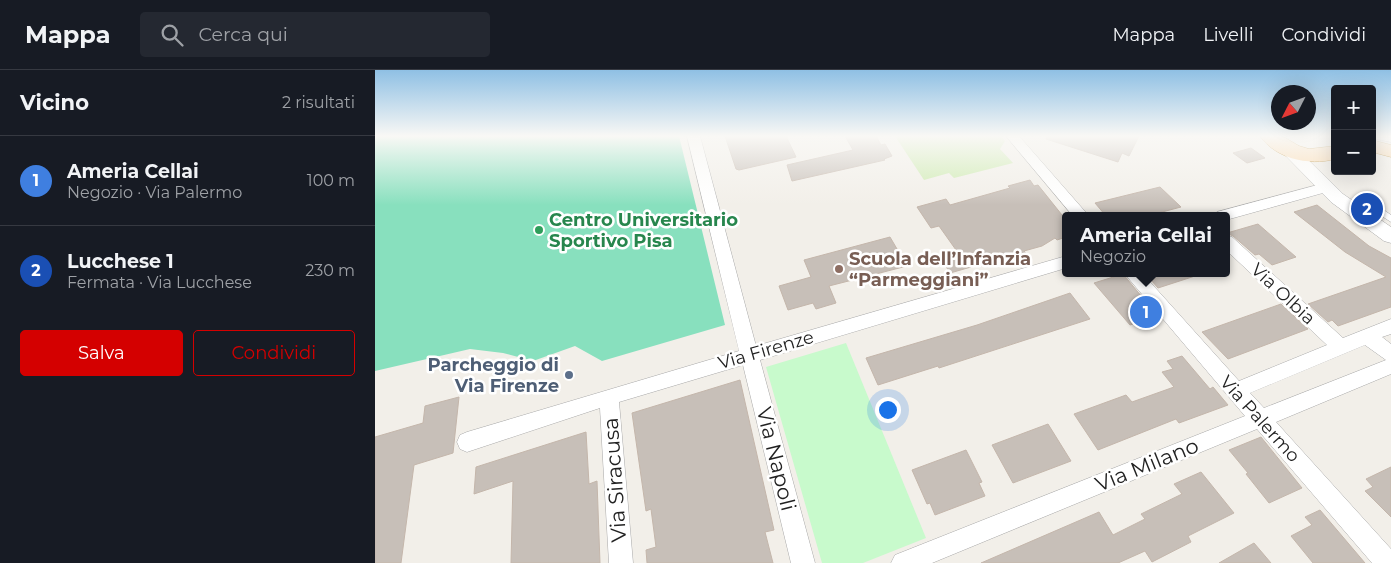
<!DOCTYPE html>
<html lang="it">
<head>
<meta charset="utf-8">
<style>
	body { margin:0; font-family:Montserrat,sans-serif; background:#242831; color:#f1f3f6 }
	.controls { position:absolute; right:15px; top:15px; display:grid; overflow:hidden; border-radius:5px; box-shadow:0 5px 20px #0002 }
	.controls button { width:45px; height:45px; display:grid; place-items:center; padding:0; border:0; border-bottom:1px solid #363941; background:#171b24; color:#f1f3f6; font:25px sans-serif }
	.compass { position:absolute; left:896px; top:15px; width:45px; height:45px; border-radius:50%; background:#171b24; box-shadow:0 5px 20px #0002; rotate:228deg }
	.you { position:absolute; left:512px; top:339px; width:18px; height:18px; margin:-12px; border:4px solid #fff; border-radius:50%; background:#1a73e8; box-shadow:0 0 0 8px #1a73e833 }
	.badge { display:grid; place-items:center; width:32px; height:32px; border-radius:50%; background:#d40000; color:#fff; font-size:16px; font-weight:700 }
	.pin { position:absolute; translate:-50% -50%; border:2px solid #fff; box-shadow:0 1px 5px #0006 }
	.popup { position:absolute; left:687px; top:142px; width:168px; height:65px; box-sizing:border-box; display:grid; place-content:center; border-radius:5px; background:#171b24; filter:drop-shadow(0 1px 4px #0005); font-size:16px; white-space:nowrap; color:#9ea1a6 }
	.popup b { font-size:19px; color:#f1f3f6 }
	.popup::after { content:''; position:absolute; left:50%; top:100%; margin-left:-10px; border:10px solid transparent; border-top-color:#171b24 }
	.list { margin:0; padding:0; list-style:none }
	h2 { display:flex; justify-content:space-between; align-items:center; height:65px; margin:0; padding:0 20px; font-size:21px }
	h2 small { font-size:16px; font-weight:400; color:#9ea1a6 }
	.list li { display:grid; grid-template-columns:32px 1fr auto; gap:15px; align-items:center; box-sizing:border-box; height:90px; padding:0 20px; border-top:1px solid #363941 }
	.list b { display:block; font-size:19px; white-space:nowrap }
	.list p { margin:0; font-size:16px; white-space:nowrap; color:#9ea1a6 }
	.list em { font-size:16px; font-style:normal; color:#9ea1a6 }
	.actions { display:flex; gap:10px; padding:15px 20px }
	.actions a { flex:1; padding:11px 0; border:1px solid #d40000; border-radius:5px; text-align:center; font-size:18px; color:#d40000 }
	.actions .main { background:#d40000; color:#fff }
	.icon { flex:none; width:28px; height:28px; fill:none; stroke:currentColor; stroke-width:2; stroke-linecap:round; stroke-linejoin:round }
	.map { position:relative; flex:none; width:1016px; height:493px; overflow:hidden }
	header { display:flex; align-items:center; gap:30px; box-sizing:border-box; height:70px; padding:0 25px; background:#171b24; border-bottom:1px solid #363941 }
	header strong { font-size:24px }
	nav { display:flex; gap:28px; margin-inline-start:auto; font-size:18px }
	.search { width:350px; height:45px; background:#242831; display:flex; align-items:center; gap:12px; box-sizing:border-box; padding:0 18px; border-radius:5px; color:#9ea1a6; font-size:19px }
	main { display:flex }
	aside { flex:1; background:#171b24 }
	.map>svg:first-child { display:block }
</style>
</head>
<body>
<header>
<strong>Mappa</strong>
<div class="search"><svg class="icon" aria-label="search" viewBox="0 0 24 24"><circle cx="10" cy="10" r="6"/><path d="M15 15l6 6"/></svg>Cerca qui</div>
<nav><a>Mappa</a><a>Livelli</a><a>Condividi</a></nav>
</header>
<main>
<aside>
<h2>Vicino<small>2 risultati</small></h2>
<ul class="list">
<li><span class="badge" style="background:#3f7fe0">1</span><div><b>Ameria Cellai</b><p>Negozio · Via Palermo</p></div><em>100 m</em></li>
<li><span class="badge" style="background:#1a4fb4">2</span><div><b>Lucchese 1</b><p>Fermata · Via Lucchese</p></div><em>230 m</em></li>
</ul>
<div class="actions"><a class="main">Salva</a><a>Condividi</a></div>
</aside>
<div class="map">
<svg width="1016" height="493" viewBox="0 0 1016 493">
	<rect width="100%" height="100%" fill="#f2efe9"/>
	<!-- grass -->
	<polygon fill="#cdebb0" points="520,66 626,66 630,71 625,79 638,93 579,108 574,103 549,110"/>
	<!-- park -->
	<polygon fill="#c8facc" points="471,273 551,468 488,493 447,493 391,297"/>
	<!-- pitch -->
	<polygon fill="#88e0be" points="0,66 304,66 350,255 227,291 200,276 158,291 128,283 95,279 0,301"/>
	<!-- building -->
	<g fill="#c7bfb8" stroke="#c4b6ab">
		<polygon points="350,66 411,66 421,87 364,100 361,99"/>
		<polygon points="470,66 501,66 506,75 510,74 517,86 509,89 510,90 417,111 412,95 478,80"/>
		<polygon points="672,66 764,66 754,86 747,83 743,92 671,69"/>
		<polygon points="876,78 890,88 872,93 858,83"/>
		<polygon points="655,110 659,116 663,115 691,150 691,167 682,170 680,168 667,176 649,181 653,186 631,193 623,182 593,191 596,197 575,203 564,185 581,180 564,156 556,158 542,137 571,129 575,135 635,118 633,116"/>
		<polygon points="785,117 806,137 772,146 731,146 720,133"/>
		<polygon points="942,135 994,176 1016,188 1016,237 963,256 957,250 953,252 933,234 1011,207 970,182 919,142"/>
		<polygon points="883,154 921,187 897,195 884,184 880,185 858,166 852,163"/>
		<polygon points="515,167 532,196 454,216 461,233 441,239 438,233 413,240 404,216 436,207 429,190"/>
		<polygon points="770,203 820,203 820,206 783,218"/>
		<polygon points="748,204 772,233 767,235 778,247 755,255 719,213"/>
		<polygon points="695,223 715,249 564,298 563,296 503,315 491,288 602,255"/>
		<polygon points="906,234 933,259 853,289 827,262"/>
		<polygon points="807,286 835,319 838,317 853,335 804,353 801,349 723,380 699,344 751,325 757,332 799,317 787,302 798,299 792,291"/>
		<polygon points="365,310 399,460 390,462 398,493 272,493 271,480 281,477 276,439 271,441 257,343"/>
		<polygon points="84,327 78,383 39,395 26,493 0,493 0,367 48,353 50,336"/>
		<polygon points="673,354 696,391 638,413 617,375"/>
		<polygon points="211,362 214,414 222,411 225,493 136,493 138,411 99,424 101,397"/>
		<polygon points="886,367 927,418 894,433 871,404 873,403 854,380"/>
		<polygon points="591,380 607,412 604,413 610,426 560,445 555,433 552,434 537,400"/>
		<polygon points="1016,397 1016,447 990,421 998,417 991,409"/>
		<polygon points="826,402 859,443 813,466 816,472 777,492 770,481 743,493 606,493 724,442 738,465 770,449 766,444 807,424 799,414"/>
		<polygon points="945,440 990,493 938,493 916,466 937,455 930,447"/>
		<polygon points="879,473 896,493 844,493"/>
	</g>
	<g fill="none" stroke-linecap="round" stroke-linejoin="round">
		<!-- service casing -->
		<g stroke="#a9a9a9" stroke-width="1">
			<polygon id="service" points="988,130 994,130 1016,145 1016,152 988,134"/>
		</g>
		<!-- minor casing -->
		<g stroke="#a9a9a9" stroke-width="1">
			<g id="minor">
				<polygon points="312,66 325,66 381,276 691,186 691,198 385,290 440,493 416,493 368,295 244,332 258,493 234,493 225,338 92,382 85,379 82,372 85,365 92,362 364,281"/>
				<polygon points="631,66 644,66 714,146 698,146"/>
				<polygon points="999,66 1016,66 1016,72 1001,69"/>
				<polygon points="950,113 955,115 957,118 955,121 851,150 851,146 840,146 842,142"/>
				<path d="M 851,165 L 857,167 L 968,268 L 1016,249 L 1016,264 L 1007,267 L 1016,274 L 1016,304 L 901,352 L 1016,479 L 1016,493 L 997,493 L 882,359 L 557,493 L 516,493 L 520,485 L 870,346 L 749,203 L 767,203 L 864,311 L 952,275 L 851,180 ZM 990,275 L 1011,290 L 889,338 L 875,323 Z"/>
			</g>
		</g>
		<!-- tertiary casing -->
		<g stroke="#a9a9a9" stroke-width="1">
			<polygon id="tertiary" points="912,73 918,75 968,124 1016,157 1016,173 1009,171 956,132 906,81 904,78 906,75"/>
		</g>
		<!-- primary casing -->
		<g stroke="#a06b00" stroke-width="1">
			<g id="primary">
				<path d="M 885,66 L 907,66 L 924,76 L 934,79 L 960,76 L 960,89 C 934,96 901,89 885,66 Z"/>
				<polygon points="997,70 1016,75 1016,87 997,82"/>
			</g>
		</g>
		<!-- service -->
		<use href="#service" fill="#fff" fill-rule="evenodd"/>
		<!-- minor -->
		<use href="#minor" fill="#fff" fill-rule="evenodd"/>
		<!-- tertiary -->
		<use href="#tertiary" fill="#fff" fill-rule="evenodd"/>
		<!-- primary -->
		<use href="#primary" fill="#fcd6a4" fill-rule="evenodd"/>
	</g>
	<!-- sky -->
	<linearGradient id="sky" x2="0" y2="1"><stop stop-color="#8fc0e4"/><stop offset="0.49" stop-color="#f9f8f5"/><stop offset="1" stop-color="#f9f8f5" stop-opacity="0"/></linearGradient>
	<rect width="1016" height="135" fill="url(#sky)"/>
	<!-- markers -->
	<circle fill="#2e9e5b" stroke="#fff" stroke-width="2" cx="164" cy="160" r="5"/>
	<circle fill="#8d6e63" stroke="#fff" stroke-width="2" cx="464" cy="199" r="5"/>
	<circle fill="#5c6f8a" stroke="#fff" stroke-width="2" cx="194" cy="305" r="5"/>
	<g text-anchor="middle" stroke-width="5" stroke-linejoin="round" paint-order="stroke">
		<!-- leisure labels -->
		<g font-size="18" font-weight="bold" fill="#27864d" stroke="#fff" text-anchor="start">
			<text x="174" y="156">Centro Universitario<tspan x="174" dy="21">Sportivo Pisa</tspan></text>
		</g>
		<!-- education labels -->
		<g font-size="18" font-weight="bold" fill="#785e54" stroke="#fff" text-anchor="start">
			<text x="474" y="195">Scuola dell’Infanzia<tspan x="474" dy="21">“Parmeggiani”</tspan></text>
		</g>
		<!-- street labels -->
		<g font-size="18" fill="#222" stroke="#fff">
			<text transform="translate(908 224) rotate(43)" y="6">Via Olbia</text>
			<text transform="translate(391 280) rotate(-16)" y="6">Via Firenze</text>
			<text transform="translate(885 349) rotate(48)" y="6">Via Palermo</text>
		</g>
		<!-- service labels -->
		<g font-size="18" font-weight="bold" fill="#4e5e75" stroke="#fff" text-anchor="end">
			<text x="184" y="301">Parcheggio di<tspan x="184" dy="21">Via Firenze</tspan></text>
		</g>
		<!-- near-street labels -->
		<g font-size="21" fill="#222" stroke="#fff">
			<text transform="translate(401 389) rotate(76)" y="7">Via Napoli</text>
			<text transform="translate(772 395) rotate(-22)" y="7">Via Milano</text>
			<text transform="translate(240 410) rotate(-94)" y="7">Via Siracusa</text>
		</g>
	</g>
</svg>
<div class="controls">
<button>+</button>
<button>−</button>
</div>
<svg class="compass" viewBox="-18 -18 36 36"><path d="M0-13l5 13h-10z" fill="#e53935"/><path d="M0 13l5-13h-10z" fill="#9ea1a6"/></svg>
<div class="you"></div>
<div class="pin badge" style="left:771px;top:242px;background:#3f7fe0">1</div>
<div class="popup"><b>Ameria Cellai</b>Negozio</div>
<div class="pin badge" style="left:992px;top:139px;background:#1a4fb4">2</div>
</div>
</main>
</body>
</html>
